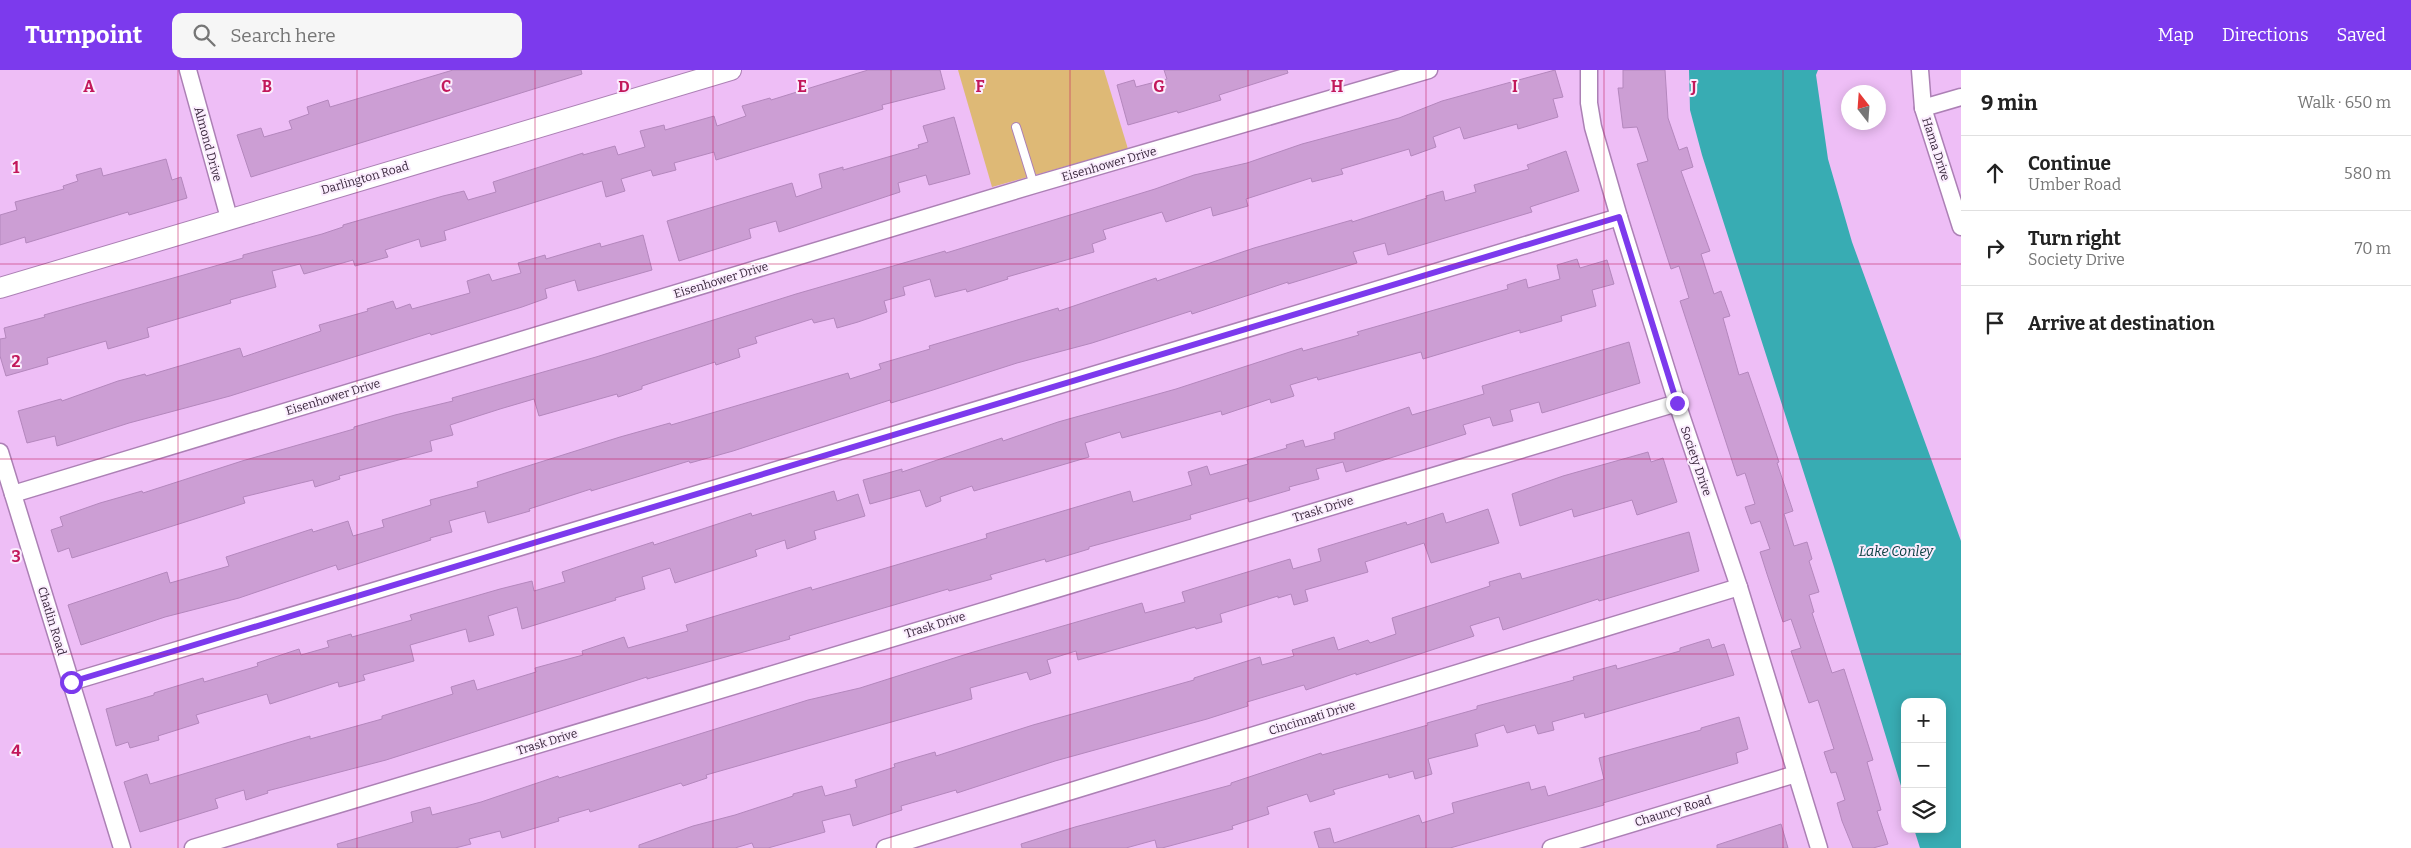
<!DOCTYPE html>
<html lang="en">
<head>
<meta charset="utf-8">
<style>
	body { margin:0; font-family:Bitter,serif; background:#f6f6f6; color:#222 }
	.controls { position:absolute; right:15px; bottom:15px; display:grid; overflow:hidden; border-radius:10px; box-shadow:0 2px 12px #0003 }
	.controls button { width:45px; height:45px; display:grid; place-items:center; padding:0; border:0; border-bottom:1px solid #e0e0e0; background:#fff; color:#222; font:25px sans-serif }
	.compass { position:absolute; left:1841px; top:15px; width:45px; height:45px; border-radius:50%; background:#fff; box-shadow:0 2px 12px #0003; rotate:343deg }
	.stop { position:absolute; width:15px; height:15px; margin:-11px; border:4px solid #7c3aed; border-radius:50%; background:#fff }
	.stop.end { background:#7c3aed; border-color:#fff; box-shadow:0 1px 5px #0008 }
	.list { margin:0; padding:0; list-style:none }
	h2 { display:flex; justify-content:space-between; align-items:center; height:65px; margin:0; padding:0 20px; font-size:21px }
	h2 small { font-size:16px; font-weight:400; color:#767676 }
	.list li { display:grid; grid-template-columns:32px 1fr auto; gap:15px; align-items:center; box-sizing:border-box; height:75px; padding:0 20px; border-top:1px solid #e0e0e0 }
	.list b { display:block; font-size:19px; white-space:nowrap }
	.list p { margin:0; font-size:16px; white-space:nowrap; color:#767676 }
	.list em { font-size:16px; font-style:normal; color:#767676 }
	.icon { flex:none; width:28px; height:28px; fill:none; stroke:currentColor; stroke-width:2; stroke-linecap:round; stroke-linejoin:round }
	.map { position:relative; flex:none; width:1961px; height:778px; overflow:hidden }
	header { display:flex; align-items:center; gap:30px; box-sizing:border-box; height:70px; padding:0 25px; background:#7c3aed; color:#fff }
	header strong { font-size:24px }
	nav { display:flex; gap:28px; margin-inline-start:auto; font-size:18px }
	.search { width:350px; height:45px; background:#f6f6f6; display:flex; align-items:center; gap:12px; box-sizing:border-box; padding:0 18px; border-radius:10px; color:#767676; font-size:19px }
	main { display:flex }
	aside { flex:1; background:#fff }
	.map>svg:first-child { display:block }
</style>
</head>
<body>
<header>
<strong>Turnpoint</strong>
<div class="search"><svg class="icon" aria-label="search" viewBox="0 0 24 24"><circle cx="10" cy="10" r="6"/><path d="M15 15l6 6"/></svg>Search here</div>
<nav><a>Map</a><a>Directions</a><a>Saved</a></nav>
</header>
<main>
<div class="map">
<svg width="1961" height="778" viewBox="0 0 1961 778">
	<rect width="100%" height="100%" fill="#eebef6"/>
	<!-- green -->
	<polygon fill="#deb976" points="958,0 1104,0 1128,79 992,117"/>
	<!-- water -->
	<polygon fill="#38acb3" points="1689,0 1818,0 1816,5 1828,89 1852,172 1961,471 1961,778 1920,778 1914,759 1942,759 1942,632 1905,632 1905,729 1834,497 1702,85 1690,40"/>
	<!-- building -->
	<g fill="#cc9ed4" stroke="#b487bd">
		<polygon points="453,0 581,0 582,4 251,107 237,65 261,58 264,67 292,59 289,51 309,44 307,37 328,30 330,37"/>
		<polygon points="868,0 940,0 945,19 882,35 883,39 716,90 714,82 674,93 676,100 653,106 651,100 621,109 625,121 606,127 602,111 444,161 446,170 421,177 419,169 385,180 388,187 355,196 353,190 304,204 300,194 272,201 276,217 230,230 231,233 147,258 149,267 108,279 106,271 47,288 48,294 6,306 0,286 0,269 6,268 4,258 45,247 44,245 243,188 243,185 322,164 343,157 343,155 443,126 464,121 468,130 496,122 493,112 583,83 583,85 615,76 618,85 645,77 640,61 664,55 665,60 714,46 717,56 746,46 742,36 770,28 771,30"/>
		<polygon points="1164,0 1287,0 1288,3 1219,25 1221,30 1178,43 1177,41 1128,55 1117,15 1134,10 1136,17 1167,9"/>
		<polygon points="1555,0 1563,27 1553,29 1558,47 1518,59 1517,54 1464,69 1460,57 1433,67 1436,77 1411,86 1409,79 1341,99 1343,104 1312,112 1311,108 1246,129 1248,136 1213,146 1211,137 1166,152 1162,142 1103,160 1106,169 1092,174 1094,182 1007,207 1008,209 967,222 966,219 935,227 930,209 903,217 905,225 884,231 887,242 858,252 837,258 834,248 814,253 812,249 755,267 757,273 738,279 740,287 716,295 715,292 642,316 642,319 618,327 617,324 539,346 534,329 500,339 450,355 453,365 430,371 432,381 339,406 340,409 315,417 313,410 243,427 245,433 72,488 69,478 58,482 51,460 63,456 60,447 100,433 142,421 143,423 242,391 354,359 354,357 395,345 453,331 452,328 596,287 796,224 945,181 946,183 1155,119 1194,105 1247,93 1302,74 1399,48 1442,31"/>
		<polygon points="1623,0 1665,0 1668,48 1679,80 1687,77 1693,97 1681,101 1710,181 1701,184 1714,224 1721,221 1730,246 1723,248 1739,305 1748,302 1779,392 1777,393 1793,441 1784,444 1794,476 1807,472 1812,489 1809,491 1819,522 1809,525 1814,542 1812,543 1832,603 1844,599 1873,690 1867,692 1881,740 1877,741 1888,774 1873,778 1853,778 1842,751 1837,733 1845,730 1836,702 1831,703 1824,682 1834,679 1818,630 1809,633 1791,581 1801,578 1791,549 1783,552 1767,504 1760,482 1770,479 1760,451 1751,454 1745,437 1755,434 1745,403 1737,406 1680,231 1689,228 1679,196 1671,199 1637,94 1648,91 1637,57 1623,58 1618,18 1623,18"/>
		<polygon points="954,47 970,104 929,115 926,105 898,113 900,122 779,162 776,151 749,159 751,168 679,191 667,151 792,113 796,127 822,118 819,104 843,97 843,100 919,78 918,75 928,72 923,56"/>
		<polygon points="1566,81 1579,121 1530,137 1532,142 1388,185 1385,173 1353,182 1357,193 1288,214 1288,212 1192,244 1191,241 1092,273 1017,293 933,320 891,333 890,330 733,381 690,393 689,391 591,421 591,419 529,439 530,441 488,453 485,441 449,451 452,462 430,468 431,470 338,500 336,495 239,528 165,547 81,575 68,535 167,502 170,513 229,496 226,487 312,459 313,462 348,451 353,466 384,457 382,450 431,435 430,430 478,417 477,412 620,367 670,353 671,355 848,303 850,309 881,299 879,294 930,279 929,276 1058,238 1059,241 1156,208 1157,211 1254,178 1352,150 1352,152 1427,128 1426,126 1443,121 1445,131 1476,122 1474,115 1529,99 1527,95"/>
		<polygon points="166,89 172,110 181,107 187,128 129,145 128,142 26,173 25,167 0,175 0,145 17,140 15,132 64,119 63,116 78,111 76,105 101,98 103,106"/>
		<polygon points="643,165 652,200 578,221 575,210 545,219 547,228 522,237 431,265 430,263 230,326 129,353 57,376 55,366 27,373 18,341 61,329 62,331 118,311 145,304 146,306 240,278 243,287 321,261 319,255 368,241 367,239 393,231 396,239 410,234 412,239 470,223 467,211 489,204 492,211 521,203 518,193 545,185 546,189 600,173 601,177"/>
		<polygon points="1577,189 1580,198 1607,190 1614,214 1592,220 1596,236 1561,246 1562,251 1520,263 1520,260 1423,289 1421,282 1318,310 1317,307 1290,315 1294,326 1271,333 1270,329 1222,345 1221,341 1122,368 1120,362 1085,373 1089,387 974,421 972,416 940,427 941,431 926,437 920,420 870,434 863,410 902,399 902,402 1002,368 1003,371 1058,352 1176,319 1302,278 1303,281 1359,265 1357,262 1508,219 1507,215 1526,209 1528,218 1560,209 1557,195"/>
		<polygon points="1629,272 1640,313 1542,343 1539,332 1510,340 1513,351 1493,356 1490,347 1463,355 1466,364 1346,402 1343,392 1316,399 1319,409 1289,417 1290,420 1249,432 1248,428 1190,445 1191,449 1089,477 1089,479 1046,492 1045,489 990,505 992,509 949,521 948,519 789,566 790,569 647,609 647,607 386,690 267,721 268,723 246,730 244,720 215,729 218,738 140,762 124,712 147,704 150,714 283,674 310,666 310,669 382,649 382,646 453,624 451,617 474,610 477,620 536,602 535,598 583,585 582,581 624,567 628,578 688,561 686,555 811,517 812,520 987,468 986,464 1130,421 1133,432 1192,415 1188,402 1207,396 1210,405 1248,394 1247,390 1287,378 1286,375 1303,370 1305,377 1335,369 1334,363 1409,337 1412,345 1484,324 1482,316"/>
		<polygon points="1648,382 1651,392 1663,388 1677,432 1637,445 1632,430 1574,447 1572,439 1520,456 1512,424 1563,406"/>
		<polygon points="834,421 837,431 858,424 865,446 814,461 816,469 787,479 785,470 755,480 757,486 675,513 670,498 642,507 645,519 615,528 616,530 522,559 517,537 488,546 494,565 469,572 466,559 410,575 414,591 363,605 365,610 339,617 338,612 270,634 267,624 196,645 199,653 158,666 159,670 130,678 128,672 116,676 106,639 154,625 154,623 203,608 204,612 258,596 257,593 299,579 301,585 329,577 327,571 351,564 352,567 412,550 410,545 500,519 532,511 534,521 565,512 562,502 653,472 654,475 751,443 752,446"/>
		<polygon points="1488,439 1499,473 1431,493 1424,473 1365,492 1368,502 1305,520 1308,531 1294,535 1291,524 1278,528 1278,526 1220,544 1222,552 1196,559 1195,557 1078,590 1076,581 1047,590 1051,603 1030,610 1027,602 970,618 972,629 706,705 707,708 683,716 681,713 590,742 589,739 558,748 559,751 502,768 500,761 469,769 471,774 455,778 338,778 337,774 413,752 411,742 430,737 432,745 481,732 558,706 559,708 808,630 860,618 970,583 1142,533 1145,543 1174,535 1185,532 1182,522 1290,489 1293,499 1321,491 1318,479 1406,452 1407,455 1443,443 1446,453"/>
		<polygon points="1689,462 1699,501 1599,531 1598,529 1503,560 1499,547 1470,556 1474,566 1356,605 1356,603 1306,620 1304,615 1247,632 1248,636 1207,649 1055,691 957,723 956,720 901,736 902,740 853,756 850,744 822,751 825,762 768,778 754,778 752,773 735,778 639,778 639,775 693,756 735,745 793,726 793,724 822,716 825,726 857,717 855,710 895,697 894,694 935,682 936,686 1033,655 1194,610 1194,608 1260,587 1262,595 1294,586 1292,580 1334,567 1338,580 1368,570 1370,573 1396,564 1392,548 1490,516 1489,512 1520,503 1522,509"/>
		<polygon points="1709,569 1712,578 1724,574 1734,605 1585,648 1584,643 1552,652 1554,660 1538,664 1535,655 1507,663 1504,655 1475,664 1478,676 1428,689 1432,704 1415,709 1413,701 1389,708 1388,704 1333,720 1335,724 1310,732 1307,724 1267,737 1269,744 1232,756 1233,759 1162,778 1157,778 1155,770 1126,778 1022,778 1021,774 1075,757 1231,715 1231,713 1321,683 1322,685 1428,655 1427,653 1477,639 1477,636 1574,610 1573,607 1616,595 1617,599 1680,581 1680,578"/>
		<polygon points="1739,647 1748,679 1736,683 1738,693 1603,733 1604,735 1450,778 1319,778 1314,762 1330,758 1334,773 1419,745 1422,753 1454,743 1452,733 1529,712 1531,720 1545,716 1548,726 1604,709 1599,688 1701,660 1701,658"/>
		<polygon points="1781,754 1788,778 1717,778 1717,775"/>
	</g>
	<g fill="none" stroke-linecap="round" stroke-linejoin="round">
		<!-- service casing -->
		<g stroke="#ac80b5" stroke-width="10">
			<polyline id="service" points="1016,57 1034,115"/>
		</g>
		<!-- minor casing -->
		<g stroke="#ac80b5" stroke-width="19">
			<g id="minor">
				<polyline points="188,0 229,148"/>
				<polyline points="1589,0 1589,33 1593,57 1619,147 1677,333 1739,517 1819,778"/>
				<polyline points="1920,0 1923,38 1961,157"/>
				<polyline points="1923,38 1961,27"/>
				<polyline points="0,382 122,778"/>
				<polyline points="13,424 1034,115 1429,0"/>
				<polyline points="71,612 1619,147"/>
				<polyline points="193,778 1677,333"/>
				<polyline points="885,778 1739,517"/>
				<polyline points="1551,778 1796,704"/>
			</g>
		</g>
		<!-- tertiary casing -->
		<g stroke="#ac80b5" stroke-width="22">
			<polyline id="tertiary" points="0,218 731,0"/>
		</g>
		<!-- service -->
		<use href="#service" stroke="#fff" stroke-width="8"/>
		<!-- minor -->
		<use href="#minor" stroke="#fff" stroke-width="16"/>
		<!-- tertiary -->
		<use href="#tertiary" stroke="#fff" stroke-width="20"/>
	</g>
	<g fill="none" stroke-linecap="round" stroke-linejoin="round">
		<!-- route -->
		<polyline stroke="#7c3aed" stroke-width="6" points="71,612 1619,147 1677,333"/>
	</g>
	<!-- grid -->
	<path fill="none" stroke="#c2185b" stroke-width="1" stroke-opacity="0.55" d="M 178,0 L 178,778M 357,0 L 357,778M 535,0 L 535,778M 713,0 L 713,778M 891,0 L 891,778M 1070,0 L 1070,778M 1248,0 L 1248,778M 1426,0 L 1426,778M 1604,0 L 1604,778M 1783,0 L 1783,778M 0,194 L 1961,194M 0,389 L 1961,389M 0,584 L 1961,584"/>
	<g text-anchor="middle" stroke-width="4" stroke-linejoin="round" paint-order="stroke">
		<!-- street labels -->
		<g font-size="12" fill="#39273c" stroke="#fbedfe">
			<text transform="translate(208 74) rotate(75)" y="4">Almond Drive</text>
			<text transform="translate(1936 79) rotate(72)" y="4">Hama Drive</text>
			<text transform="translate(1109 94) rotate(-16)" y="4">Eisenhower Drive</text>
			<text transform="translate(365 108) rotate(-16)" y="4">Darlington Road</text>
			<text transform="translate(721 210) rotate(-17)" y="4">Eisenhower Drive</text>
			<text transform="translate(333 327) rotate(-17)" y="4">Eisenhower Drive</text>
			<text transform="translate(1696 391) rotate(71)" y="4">Society Drive</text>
			<text transform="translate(1323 439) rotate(-17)" y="4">Trask Drive</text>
			<text transform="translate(52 551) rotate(73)" y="4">Chatlin Road</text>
			<text transform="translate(935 555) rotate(-17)" y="4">Trask Drive</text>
			<text transform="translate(1312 648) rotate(-17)" y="4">Cincinnati Drive</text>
			<text transform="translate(547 672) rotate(-17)" y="4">Trask Drive</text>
			<text transform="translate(1673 741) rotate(-17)" y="4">Chauncy Road</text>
		</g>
		<!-- water labels -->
		<g font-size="14" font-style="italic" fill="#0c4043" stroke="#fbedfe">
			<text x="1896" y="486">Lake Conley</text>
		</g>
	</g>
	<g font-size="16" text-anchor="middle" font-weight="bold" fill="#c2185b" stroke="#fbedfe" stroke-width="4" stroke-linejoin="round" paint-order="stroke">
		<text x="89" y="22">A</text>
		<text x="267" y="22">B</text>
		<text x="446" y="22">C</text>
		<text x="624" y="22">D</text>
		<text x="802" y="22">E</text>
		<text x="980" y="22">F</text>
		<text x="1159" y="22">G</text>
		<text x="1337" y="22">H</text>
		<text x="1515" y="22">I</text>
		<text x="1694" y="22">J</text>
		<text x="16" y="103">1</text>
		<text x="16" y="297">2</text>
		<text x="16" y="492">3</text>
		<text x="16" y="686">4</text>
	</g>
</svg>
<div class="controls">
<button>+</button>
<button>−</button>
<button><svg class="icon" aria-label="layers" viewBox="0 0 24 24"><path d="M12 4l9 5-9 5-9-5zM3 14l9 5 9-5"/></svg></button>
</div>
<svg class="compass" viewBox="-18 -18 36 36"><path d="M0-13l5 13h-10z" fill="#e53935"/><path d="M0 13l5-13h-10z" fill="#767676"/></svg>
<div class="stop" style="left:71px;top:612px"></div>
<div class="stop end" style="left:1677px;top:333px"></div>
</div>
<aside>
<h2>9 min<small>Walk · 650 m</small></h2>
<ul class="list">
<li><svg class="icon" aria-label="ahead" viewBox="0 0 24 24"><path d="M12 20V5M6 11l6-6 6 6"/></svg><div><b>Continue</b><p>Umber Road</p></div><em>580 m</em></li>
<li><svg class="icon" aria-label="right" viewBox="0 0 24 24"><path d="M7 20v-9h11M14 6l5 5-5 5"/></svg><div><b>Turn right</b><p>Society Drive</p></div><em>70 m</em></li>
<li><svg class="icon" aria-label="arrive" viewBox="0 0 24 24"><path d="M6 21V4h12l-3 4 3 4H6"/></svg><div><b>Arrive at destination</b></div></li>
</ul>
</aside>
</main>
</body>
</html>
